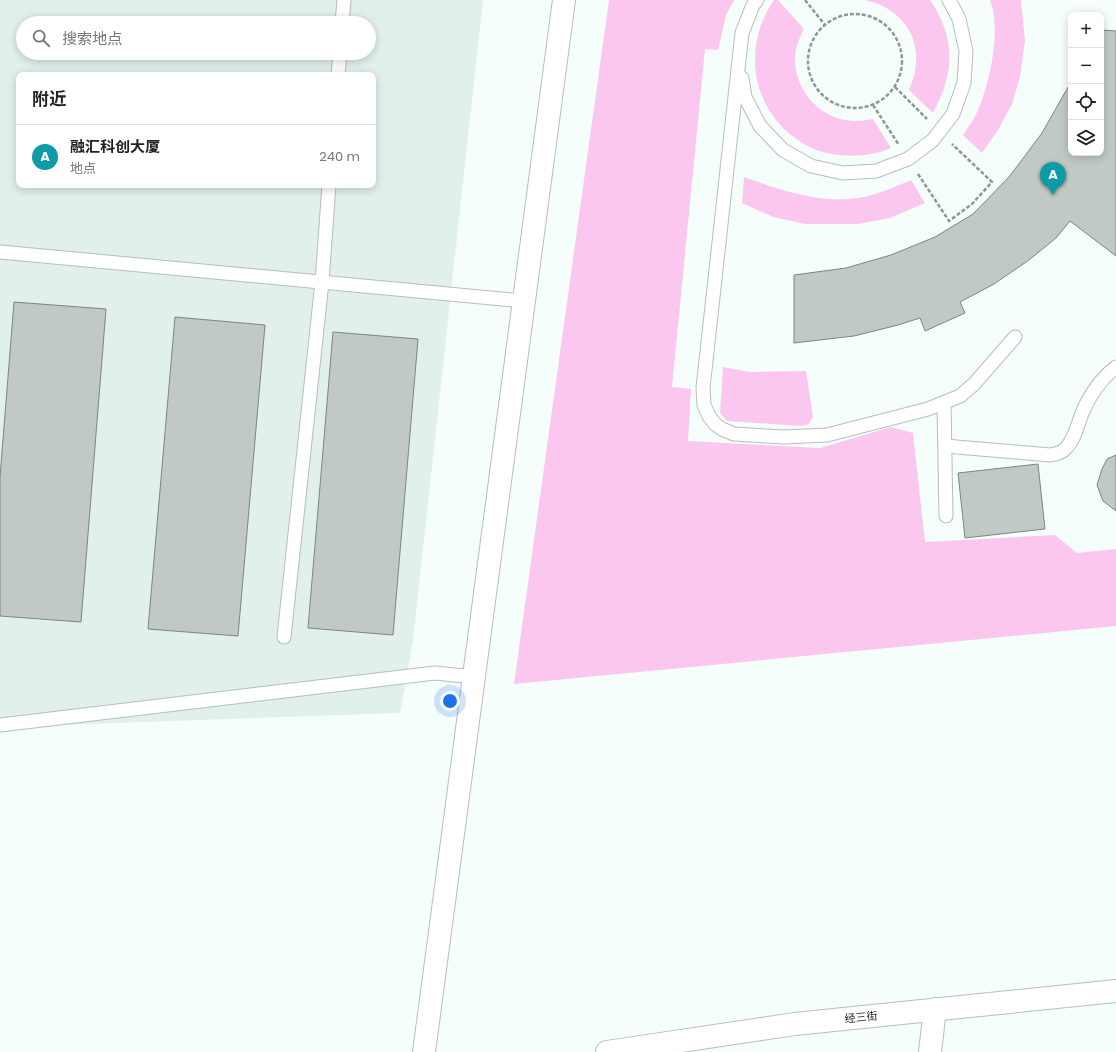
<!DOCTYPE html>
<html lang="zh">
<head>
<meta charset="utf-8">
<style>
	body { margin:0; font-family:Poppins,"Noto Sans SC",sans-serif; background:#f2f2f2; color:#222 }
	.controls { position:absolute; right:12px; top:12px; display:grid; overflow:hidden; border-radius:8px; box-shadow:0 2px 10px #0003 }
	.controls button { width:36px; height:36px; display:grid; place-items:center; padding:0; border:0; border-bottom:1px solid #e0e0e0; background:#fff; color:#222; font:20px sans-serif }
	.you { position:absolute; left:450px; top:701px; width:14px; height:14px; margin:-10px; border:3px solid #fff; border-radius:50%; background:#1a73e8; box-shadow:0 0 0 6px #1a73e833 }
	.badge { display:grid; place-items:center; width:26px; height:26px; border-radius:50%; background:#ea580c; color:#fff; font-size:13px; font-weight:700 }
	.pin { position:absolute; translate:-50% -33px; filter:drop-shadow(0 1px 2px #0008) }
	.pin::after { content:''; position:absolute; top:21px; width:14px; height:12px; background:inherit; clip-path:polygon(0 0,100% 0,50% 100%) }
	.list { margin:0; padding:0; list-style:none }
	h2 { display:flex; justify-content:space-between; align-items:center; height:52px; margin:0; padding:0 16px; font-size:17px }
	h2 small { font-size:13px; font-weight:400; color:#767676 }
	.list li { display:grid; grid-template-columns:26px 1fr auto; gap:12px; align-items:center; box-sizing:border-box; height:64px; padding:0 16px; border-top:1px solid #e0e0e0 }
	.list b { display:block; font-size:15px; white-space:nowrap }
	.list p { margin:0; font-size:13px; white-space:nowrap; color:#767676 }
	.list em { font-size:13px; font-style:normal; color:#767676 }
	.icon { flex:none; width:22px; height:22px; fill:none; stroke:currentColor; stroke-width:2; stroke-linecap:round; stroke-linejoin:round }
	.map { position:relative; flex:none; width:1116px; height:1052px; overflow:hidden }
	.search { position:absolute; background:#fff; box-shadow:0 2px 10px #0003; left:16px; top:16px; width:360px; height:44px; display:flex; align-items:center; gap:10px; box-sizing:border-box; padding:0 14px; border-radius:22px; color:#767676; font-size:15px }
	.panel { position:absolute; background:#fff; box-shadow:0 2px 10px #0003; left:16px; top:72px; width:360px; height:116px; border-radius:8px }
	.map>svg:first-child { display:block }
</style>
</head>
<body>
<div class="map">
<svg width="1116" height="1052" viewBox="0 0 1116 1052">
	<rect width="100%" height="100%" fill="#f5fefa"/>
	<!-- built -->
	<path fill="#e1f0e9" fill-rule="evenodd" d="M 0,0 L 483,0 L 413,640 L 400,713 L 0,727 ZM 23,23 L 369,23 L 369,53 L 23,53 ZM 19,75 L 373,75 L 373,185 L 19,185 Z"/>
	<!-- green -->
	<g fill="#fcc7ef">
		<polygon points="609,0 734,0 726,15 718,50 705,49 672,387 691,389 688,441 820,448 891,427 913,433 925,542 1055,535 1077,553 1116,549 1116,626 514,684"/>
		<path d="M 774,0 L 778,0 L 804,29 C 800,37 796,46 795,55 C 793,89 820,121 855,121 C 861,121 867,120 873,119 L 891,148 C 875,155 857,157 840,155 C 824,154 808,148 795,138 C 750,105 743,45 774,0 Z"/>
		<path d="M 865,0 L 930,0 C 956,38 955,73 933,113 L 909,90 C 928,49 909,10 865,0 Z"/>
		<path d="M 990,0 L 1021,0 L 1025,41 L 1020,77 L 1012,104 L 998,130 L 982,153 L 963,135 C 968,127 974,120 977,112 C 989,85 997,47 994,18 C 994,12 992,6 990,0 Z"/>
		<path d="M 744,177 C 781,190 819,204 858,198 C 877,195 894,187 911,180 L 925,203 L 890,218 L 858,224 L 805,224 L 773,217 L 742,203 Z"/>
		<polygon points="723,367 750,372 806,371 813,417 809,424 802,426 727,421 720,413"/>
	</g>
	<!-- building -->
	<g fill="#c1c9c5" stroke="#7d8481">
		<polygon points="1101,30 1116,31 1116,256 1070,221 1056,238 1029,260 994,284 960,302 965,313 925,331 920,318 898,325 854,336 794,343 794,275 846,268 891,255 935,237 973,214 1009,177 1042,133 1071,82 1071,153 1101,153"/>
		<polygon points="14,302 106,309 81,622 0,616 0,477"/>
		<polygon points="175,317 265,325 238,636 148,629"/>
		<polygon points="333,332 418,339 393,635 308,628"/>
		<polygon points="1116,455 1116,511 1103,501 1097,485 1102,469 1107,459"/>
		<polygon points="1038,464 1045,529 965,538 958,473"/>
	</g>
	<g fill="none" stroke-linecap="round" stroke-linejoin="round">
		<!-- lane casing -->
		<g stroke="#b6beba" stroke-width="15">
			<g id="lane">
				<polyline points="757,0 753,5 742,33 703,388 704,405 709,416 715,424 722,429 734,434 783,437 827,435 928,409 960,396 974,384 1015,337"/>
				<polyline points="342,23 344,0"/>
				<polyline points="338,75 340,53"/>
				<polyline points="742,78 745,97 760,126 783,150 811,166 843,173 876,171 908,159 933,140 953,114 964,83 966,51 959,19 949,0"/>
				<polyline points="0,252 524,301"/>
				<polyline points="944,403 946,516"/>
				<path d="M 945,446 L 1050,455 C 1056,454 1062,453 1066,448 C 1075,439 1078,423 1083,411 C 1090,395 1102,378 1116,367"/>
				<polyline points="284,637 322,282 329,185"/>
				<polyline points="0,725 435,673 474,677"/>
			</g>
		</g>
		<!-- street casing -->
		<g stroke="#b6beba" stroke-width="24">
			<g id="street">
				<polyline points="424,1052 564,0"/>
				<polyline points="607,1052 795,1024 1116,991"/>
				<polyline points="930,1052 935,1009"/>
			</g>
		</g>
		<!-- path -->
		<g stroke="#919794" stroke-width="2.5" stroke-dasharray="4 2" stroke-linecap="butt">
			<polyline points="805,0 825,25"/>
			<circle cx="855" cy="61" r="47"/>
			<polyline points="895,87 927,119"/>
			<polyline points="873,105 899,145"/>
			<polyline points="918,174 949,221 972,204 992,182 952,144"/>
		</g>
		<!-- lane -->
		<use href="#lane" stroke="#fff" stroke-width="13"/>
		<!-- street -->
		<use href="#street" stroke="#fff" stroke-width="22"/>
	</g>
	<g text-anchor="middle" stroke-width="3" stroke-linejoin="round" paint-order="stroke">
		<!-- street labels -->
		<g font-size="11" fill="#161917" stroke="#fff">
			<text transform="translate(861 1017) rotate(-6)" y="4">经三街</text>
		</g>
	</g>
</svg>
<div class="controls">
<button>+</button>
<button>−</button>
<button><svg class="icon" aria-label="locate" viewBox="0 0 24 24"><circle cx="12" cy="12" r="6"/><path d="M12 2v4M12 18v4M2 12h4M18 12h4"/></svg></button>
<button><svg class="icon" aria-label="layers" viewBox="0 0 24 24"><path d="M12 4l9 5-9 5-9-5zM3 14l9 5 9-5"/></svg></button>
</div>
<div class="you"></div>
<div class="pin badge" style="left:1053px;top:195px;background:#0f9aa8">A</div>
<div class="search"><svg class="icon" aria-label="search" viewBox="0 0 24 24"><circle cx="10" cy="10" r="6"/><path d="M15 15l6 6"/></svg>搜索地点</div>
<section class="panel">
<h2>附近<small></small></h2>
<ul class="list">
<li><span class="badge" style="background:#0f9aa8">A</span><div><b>融汇科创大厦</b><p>地点</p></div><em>240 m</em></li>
</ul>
</section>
</div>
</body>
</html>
